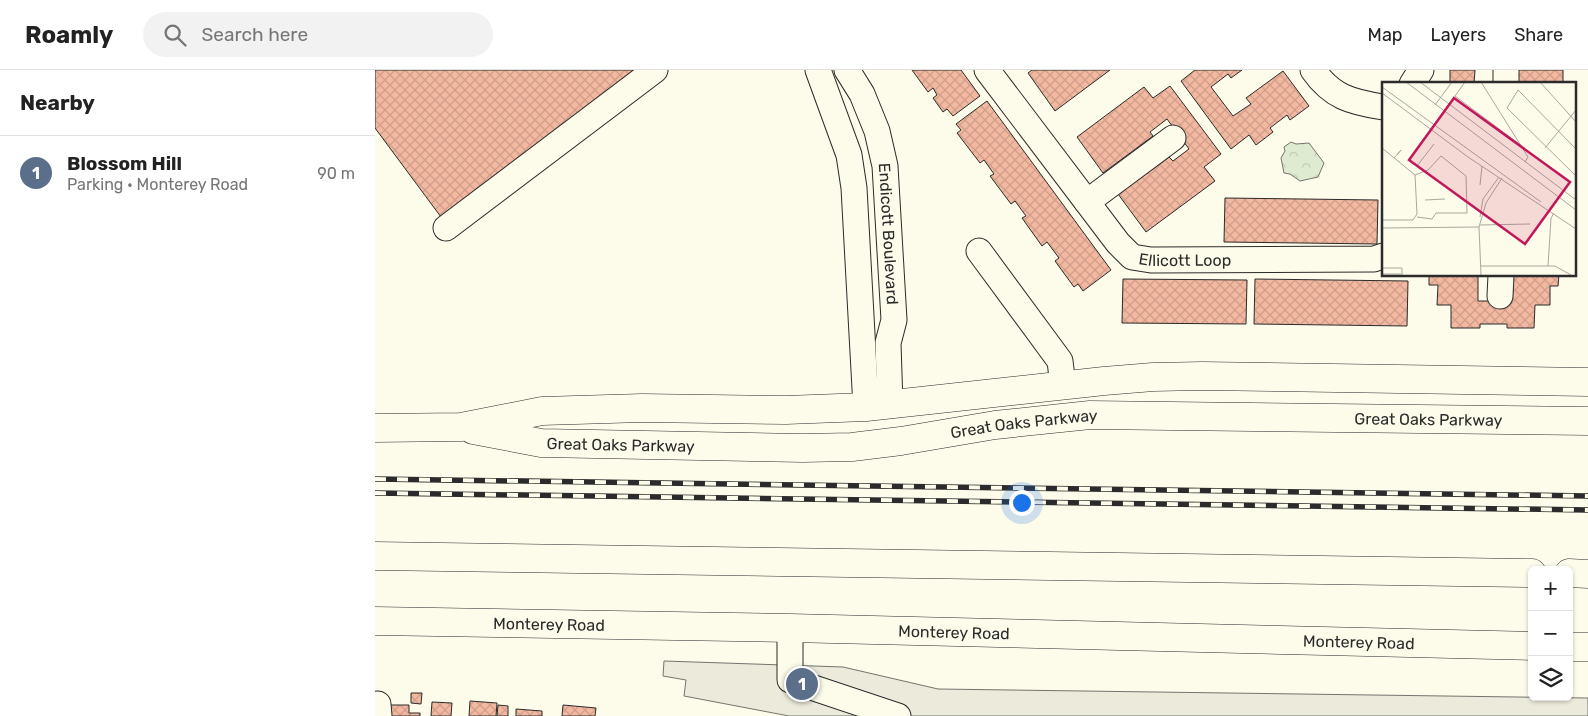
<!DOCTYPE html>
<html lang="en">
<head>
<meta charset="utf-8">
<style>
	body { margin:0; font-family:Rubik,sans-serif; background:#f2f2f2; color:#222 }
	.controls { position:absolute; right:15px; bottom:15px; display:grid; overflow:hidden; border-radius:8px; box-shadow:0 1px 4px #0004 }
	.controls button { width:45px; height:45px; display:grid; place-items:center; padding:0; border:0; border-bottom:1px solid #e0e0e0; background:#fff; color:#222; font:25px sans-serif }
	.you { position:absolute; left:646px; top:432px; width:18px; height:18px; margin:-12px; border:4px solid #fff; border-radius:50%; background:#1a73e8; box-shadow:0 0 0 8px #1a73e833 }
	.badge { display:grid; place-items:center; width:32px; height:32px; border-radius:50%; background:#c62828; color:#fff; font-size:16px; font-weight:700 }
	.pin { position:absolute; translate:-50% -50%; border:2px solid #fff; box-shadow:0 1px 5px #0006 }
	.list { margin:0; padding:0; list-style:none }
	h2 { display:flex; justify-content:space-between; align-items:center; height:65px; margin:0; padding:0 20px; font-size:21px }
	h2 small { font-size:16px; font-weight:400; color:#767676 }
	.list li { display:grid; grid-template-columns:32px 1fr auto; gap:15px; align-items:center; box-sizing:border-box; height:75px; padding:0 20px; border-top:1px solid #e0e0e0 }
	.list b { display:block; font-size:19px; white-space:nowrap }
	.list p { margin:0; font-size:16px; white-space:nowrap; color:#767676 }
	.list em { font-size:16px; font-style:normal; color:#767676 }
	.icon { flex:none; width:28px; height:28px; fill:none; stroke:currentColor; stroke-width:2; stroke-linecap:round; stroke-linejoin:round }
	.map { position:relative; flex:none; width:1213px; height:646px; overflow:hidden }
	header { display:flex; align-items:center; gap:30px; box-sizing:border-box; height:70px; padding:0 25px; background:#fff; border-bottom:1px solid #e0e0e0 }
	header strong { font-size:24px }
	nav { display:flex; gap:28px; margin-inline-start:auto; font-size:18px }
	.search { width:350px; height:45px; background:#f2f2f2; display:flex; align-items:center; gap:12px; box-sizing:border-box; padding:0 18px; border-radius:28px; color:#767676; font-size:19px }
	main { display:flex }
	aside { flex:1; background:#fff }
	.map>svg:first-child { display:block }
</style>
</head>
<body>
<header>
<strong>Roamly</strong>
<div class="search"><svg class="icon" aria-label="search" viewBox="0 0 24 24"><circle cx="10" cy="10" r="6"/><path d="M15 15l6 6"/></svg>Search here</div>
<nav><a>Map</a><a>Layers</a><a>Share</a></nav>
</header>
<main>
<aside>
<h2>Nearby<small></small></h2>
<ul class="list">
<li><span class="badge" style="background:#5c6f8a">1</span><div><b>Blossom Hill</b><p>Parking · Monterey Road</p></div><em>90 m</em></li>
</ul>
</aside>
<div class="map">
<svg width="1213" height="646" viewBox="0 0 1213 646">
	<defs>
		<pattern id="forest-crowns" width="20" height="18" patternUnits="userSpaceOnUse" patternTransform="scale(1.25)"><rect width="20" height="18" fill="#deebd1"/><path d="M2 6a3 3 0 1 1 6 0M12 15a3 3 0 1 1 6 0" fill="none" stroke="#bfcab4"/></pattern>
		<pattern id="building-cross-hatch" width="8" height="8" patternUnits="userSpaceOnUse" patternTransform="scale(1.25)"><rect width="8" height="8" fill="#f2b8a0"/><path d="M0 0l8 8M0 8l8-8" fill="none" stroke="#d09e8a"/></pattern>
	</defs>
	<rect width="100%" height="100%" fill="#fdfbea"/>
	<!-- forest -->
	<polygon fill="url(#forest-crowns)" stroke="#74746e" points="916,72 921,74 934,73 949,93 943,107 925,111 915,104 909,103 906,88 910,81 909,77"/>
	<!-- parking -->
	<polygon fill="#eceadb" stroke="#74746e" points="289,591 468,597 563,619 1213,628 1213,646 414,646 309,626 311,610 288,606"/>
	<!-- building -->
	<g fill="url(#building-cross-hatch)" stroke="#2b2b2b">
		<polygon points="0,0 264,0 66,147 0,58"/>
		<polygon points="537,0 586,0 605,26 578,46 572,39 568,42 558,28 562,25 558,18 553,22"/>
		<polygon points="657,0 735,0 680,41 653,3"/>
		<polygon points="820,0 867,0 856,8 853,4 836,17 858,46 876,34 871,28 908,1 934,36 915,50 912,45 895,58 898,62 881,75 874,65 856,79 806,11"/>
		<polygon points="1075,0 1100,0 1099,14 1075,14"/>
		<rect x="1141" y="0" width="47" height="14"/>
		<polygon points="795,16 846,84 829,97 840,111 771,162 743,124 794,87 798,91 814,79 792,49 775,62 778,66 728,103 702,67 769,17 778,28"/>
		<polygon points="612,31 736,200 708,221 703,214 699,217 680,191 684,188 672,172 667,176 647,148 651,146 640,131 636,134 615,106 619,104 609,90 605,93 582,63 586,60 581,54"/>
		<polygon points="850,128 1003,130 1002,174 849,172"/>
		<polygon points="1054,205 1103,205 1103,231 1136,231 1136,205 1184,205 1183,216 1175,216 1175,235 1160,235 1159,258 1132,258 1132,254 1105,254 1105,258 1076,258 1076,235 1062,235 1063,215 1054,215"/>
		<polygon points="748,209 872,210 871,254 747,253"/>
		<polygon points="880,209 1033,211 1032,256 879,254"/>
		<polygon points="36,623 47,623 46,634 36,633"/>
		<polygon points="95,631 122,633 121,646 94,646"/>
		<polygon points="57,632 77,633 76,646 56,646"/>
		<polygon points="10,635 34,635 34,643 45,643 45,646 10,646"/>
		<polygon points="123,635 133,636 133,646 122,646"/>
		<polygon points="188,635 221,638 220,646 187,646"/>
		<polygon points="141,639 167,641 167,646 141,646"/>
	</g>
	<g fill="none" stroke-linecap="round" stroke-linejoin="round">
		<!-- minor casing -->
		<g stroke="#2b2b2b" stroke-width="27">
			<g id="minor">
				<polyline points="443,0 474,85 479,118 491,337"/>
				<path id="s1" d="M 472,0 L 487,24 L 502,61 L 510,96 L 519,250 L 513,273 L 515,335"/>
				<path id="s2" d="M 612,0 L 743,173 L 757,187 L 776,190 L 999,189 L 1008,186"/>
				<path d="M 938,0 C 957,27 976,32 1008,37"/>
				<polyline points="1037,14 1046,0"/>
				<polyline points="1131,14 1131,0"/>
				<polyline points="712,132 798,68"/>
				<polyline points="71,158 280,0"/>
				<polyline points="604,181 685,291 688,316"/>
				<polyline points="1125,226 1126,205"/>
				<polyline points="415,558 415,610 523,646"/>
				<polyline points="3,634 4,646"/>
			</g>
		</g>
		<!-- major casing -->
		<g stroke="#2b2b2b" stroke-width="29">
			<g id="major">
				<polyline points="0,358 86,357 167,341 267,338 411,340 491,337 729,311 778,307 827,306 1213,312"/>
				<path id="s3" d="M 98,360 L 166,373 L 428,378 L 477,377 L 526,371 L 620,355 L 715,345 L 1213,351"/>
				<polyline points="0,486 1157,503"/>
				<polyline points="1194,503 1213,504"/>
				<path id="s4" d="M 0,551 L 415,558 L 1157,576"/>
				<polyline points="1194,577 1213,577"/>
			</g>
		</g>
		<!-- minor -->
		<use href="#minor" stroke="#fdfbea" stroke-width="25"/>
		<!-- major -->
		<use href="#major" stroke="#fdfbea" stroke-width="28"/>
		<!-- rail casing -->
		<g stroke="#2b2b2b" stroke-width="5.5">
			<g id="rail">
				<polyline points="0,409 1213,426"/>
				<polyline points="0,423 1213,440"/>
			</g>
		</g>
		<!-- rail -->
		<use href="#rail" stroke="#fdfbea" stroke-width="4" stroke-dasharray="11" stroke-linecap="butt"/>
	</g>
	<g text-anchor="middle" stroke-width="4" stroke-linejoin="round" paint-order="stroke">
		<!-- street labels -->
		<g font-size="16" fill="#2b2b2b" stroke="#fdfbea">
			<text dy="6" stroke="none"><textPath href="#s1" startOffset="172">Endicott Boulevard</textPath></text>
			<text dy="6" stroke="none"><textPath href="#s2" startOffset="290">Ellicott Loop</textPath></text>
			<text dy="6" stroke="none"><textPath href="#s3" startOffset="959">Great Oaks Parkway</textPath></text>
			<text dy="6" stroke="none"><textPath href="#s3" startOffset="554">Great Oaks Parkway</textPath></text>
			<text dy="6" stroke="none"><textPath href="#s3" startOffset="149">Great Oaks Parkway</textPath></text>
			<text dy="6" stroke="none"><textPath href="#s4" startOffset="174">Monterey Road</textPath></text>
			<text dy="6" stroke="none"><textPath href="#s4" startOffset="579">Monterey Road</textPath></text>
			<text dy="6" stroke="none"><textPath href="#s4" startOffset="984">Monterey Road</textPath></text>
		</g>
	</g>
	<!-- overview -->
	<g transform="translate(1007 12)">
		<rect width="194" height="194" fill="#fdfbea"/>
		<path fill="none" stroke="#a9a89e" stroke-width="1" d="M 24,0 L 194,128M 38,0 L 194,118M 83,0 L 73,14 L 136,61M 99,0 L 146,75 L 143,80M 158,0 L 194,40M 0,5 L 159,120M 0,11 L 86,75 L 194,147M 53,23 L 70,0M 0,66 L 33,93 L 35,132 L 31,138 L 0,138M 163,66 L 194,28M 12,76 L 19,68 L 15,73M 35,84 L 52,62M 33,93 L 46,88 L 59,74 L 84,94 L 85,131 L 54,131 L 50,137 L 35,135M 193,93 L 125,26 L 136,8 L 194,67M 98,103 L 100,84M 43,118 L 63,117M 98,135 L 101,117 L 117,95M 98,143 L 148,142M 0,146 L 97,145M 99,184 L 173,184 L 189,193M 166,184 L 169,136 L 172,131M 0,186 L 20,186 L 20,193M 0,192 L 19,192M 99,193 L 97,145 L 104,121 L 120,96"/>
		<path fill="#c2185b" fill-opacity="0.15" stroke="#c2185b" stroke-width="2.5" d="M 72,16 L 188,100 L 143,162 L 27,78 Z"/>
		<rect width="194" height="194" fill="none" stroke="#2b2b2b" stroke-width="2.5"/>
	</g>
</svg>
<div class="controls">
<button>+</button>
<button>−</button>
<button><svg class="icon" aria-label="layers" viewBox="0 0 24 24"><path d="M12 4l9 5-9 5-9-5zM3 14l9 5 9-5"/></svg></button>
</div>
<div class="you"></div>
<div class="pin badge" style="left:427px;top:614px;background:#5c6f8a">1</div>
</div>
</main>
</body>
</html>
